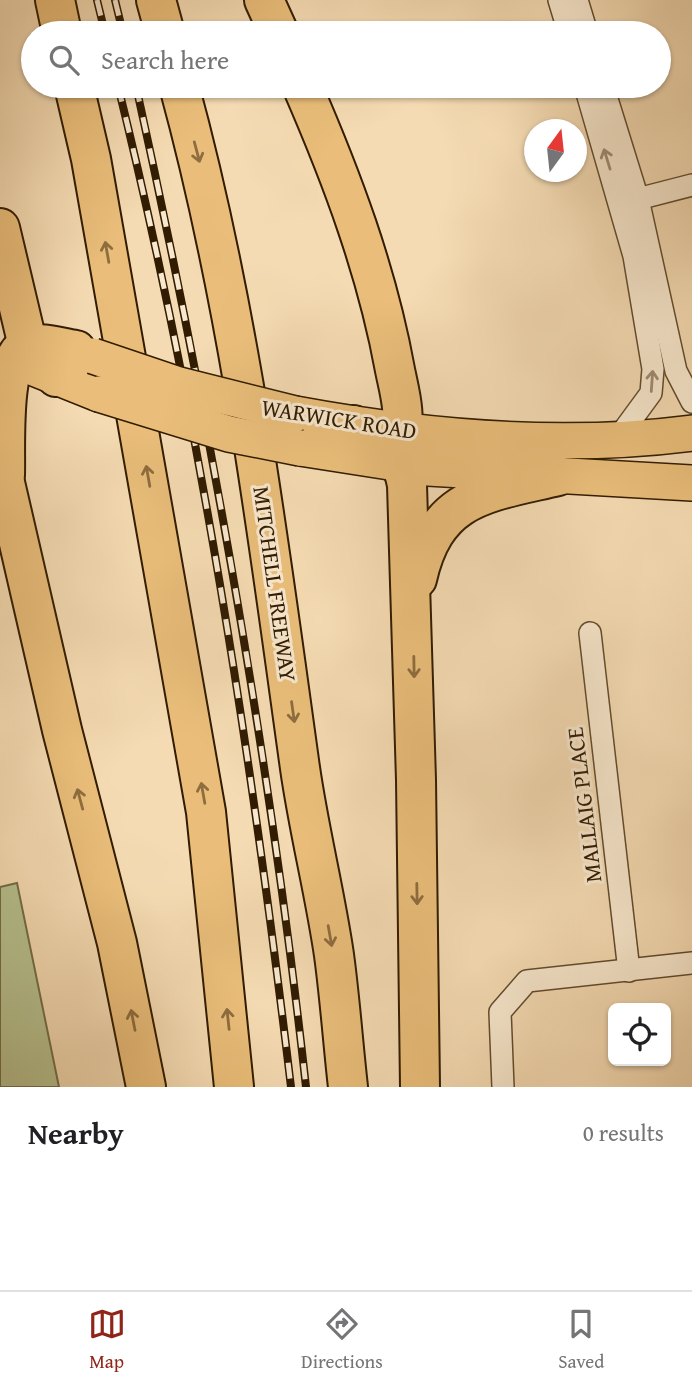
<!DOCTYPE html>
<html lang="en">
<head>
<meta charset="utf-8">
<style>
	body { margin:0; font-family:"Gentium Book Plus",serif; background:#f6f6f6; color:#202124 }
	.controls { position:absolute; right:21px; bottom:21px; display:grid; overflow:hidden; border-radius:10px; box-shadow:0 2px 5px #0004 }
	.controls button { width:63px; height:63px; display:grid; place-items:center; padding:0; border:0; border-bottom:2px solid #e0e0e0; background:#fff; color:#202124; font:35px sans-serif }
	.compass { position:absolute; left:524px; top:119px; width:63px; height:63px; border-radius:50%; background:#fff; box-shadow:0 2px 5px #0004; rotate:15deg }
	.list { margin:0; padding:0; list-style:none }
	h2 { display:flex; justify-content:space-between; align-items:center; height:91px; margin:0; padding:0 28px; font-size:30px }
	h2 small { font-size:23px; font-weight:400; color:#757577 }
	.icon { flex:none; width:38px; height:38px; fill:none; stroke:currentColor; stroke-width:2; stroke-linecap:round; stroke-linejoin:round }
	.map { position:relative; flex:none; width:692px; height:1087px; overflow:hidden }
	.search { position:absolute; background:#fff; box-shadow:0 2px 5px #0004; left:21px; right:21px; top:21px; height:77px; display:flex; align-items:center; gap:18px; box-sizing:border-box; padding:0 24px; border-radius:38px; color:#757577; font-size:26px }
	.sheet { height:203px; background:#fff }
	nav { display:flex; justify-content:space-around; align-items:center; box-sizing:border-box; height:98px; border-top:2px solid #e0e0e0; background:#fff; font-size:19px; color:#757577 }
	nav a { display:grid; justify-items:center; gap:4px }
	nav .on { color:#8f2418 }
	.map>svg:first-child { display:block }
</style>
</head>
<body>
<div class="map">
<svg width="692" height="1087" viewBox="0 0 692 1087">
	<rect width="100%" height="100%" fill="#f5dbb3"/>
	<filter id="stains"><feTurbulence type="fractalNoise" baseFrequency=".00286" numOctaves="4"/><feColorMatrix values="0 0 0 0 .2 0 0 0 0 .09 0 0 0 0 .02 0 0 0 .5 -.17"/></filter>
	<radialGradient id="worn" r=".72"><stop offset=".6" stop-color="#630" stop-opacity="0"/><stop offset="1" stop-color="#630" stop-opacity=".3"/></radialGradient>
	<!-- green -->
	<polygon fill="#b7c190" stroke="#746e49" stroke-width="2" points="17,883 59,1087 0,1087 0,887"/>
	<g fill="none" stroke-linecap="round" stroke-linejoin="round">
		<!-- street casing -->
		<g stroke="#624c2e" stroke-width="24">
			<g id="street">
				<polyline points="559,0 569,33"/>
				<polyline points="577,0 587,33"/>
				<polyline points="585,86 634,256 653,369 651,393 618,438"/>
				<polyline points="603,86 638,199 676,371 692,402"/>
				<polyline points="626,202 692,185"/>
				<polyline points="590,633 629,971"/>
				<polyline points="503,1087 500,1012 527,981 692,963"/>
			</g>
		</g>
		<!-- primary casing -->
		<g stroke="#311c02" stroke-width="38">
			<g id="primary">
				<polyline points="29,366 99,394"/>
				<path d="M 295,414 C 425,438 560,450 692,433"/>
				<polyline points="300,448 428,468 692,483"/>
			</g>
		</g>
		<!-- highway casing -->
		<g stroke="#311c02" stroke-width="42">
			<g id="highway">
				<polyline points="55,0 62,33"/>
				<polyline points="156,0 165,33"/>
				<polyline points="264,0 279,33"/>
				<polyline points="74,86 91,159 206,812 234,1087"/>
				<path d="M 179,86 C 240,309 268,539 300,768 C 309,831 325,893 334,955 C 340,999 343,1043 348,1087"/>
				<path d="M 302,86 C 342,178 377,271 395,370 C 399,390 408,420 398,439 C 392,451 379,452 367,456"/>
				<polyline points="0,228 28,346 56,377"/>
				<path d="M 353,425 C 381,443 401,450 407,485 L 416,780 L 420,1087"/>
				<polyline points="0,461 62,730 117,943 146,1087"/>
				<path d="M 5,475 C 6,449 0,356 27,346 C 42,341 61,348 76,350"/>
				<path d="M 417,579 C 436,495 486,493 558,476"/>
			</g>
		</g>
		<!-- street -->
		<use href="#street" stroke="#f8e8ce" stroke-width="21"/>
		<!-- primary -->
		<use href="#primary" stroke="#eabe7a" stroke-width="35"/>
		<!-- highway -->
		<use href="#highway" stroke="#eabe7a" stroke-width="38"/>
		<!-- rail casing -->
		<g stroke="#311c02" stroke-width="8">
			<g id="rail">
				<polyline points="97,0 105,33"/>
				<polyline points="115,0 123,33"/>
				<path d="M 118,86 C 199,415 251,751 291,1087"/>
				<path d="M 136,86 C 209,417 269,750 306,1087"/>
			</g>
		</g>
		<!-- rail -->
		<use href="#rail" stroke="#f8e8ce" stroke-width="5" stroke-dasharray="16" stroke-linecap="butt"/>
		<!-- primary-bridge casing -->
		<g stroke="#311c02" stroke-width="38" stroke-linecap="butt">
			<g id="primary-bridge">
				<polyline points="93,356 179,385 295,414"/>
				<polyline points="99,394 229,434 300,448"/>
			</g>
		</g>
		<!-- primary-bridge -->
		<use href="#primary-bridge" stroke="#eabe7a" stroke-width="35"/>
	</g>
	<!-- one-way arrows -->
	<defs><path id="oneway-shaft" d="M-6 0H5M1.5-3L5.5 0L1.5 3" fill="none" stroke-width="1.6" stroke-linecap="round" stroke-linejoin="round" transform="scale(1.75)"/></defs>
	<g stroke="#8e6d3e">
		<use href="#oneway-shaft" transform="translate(197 152) rotate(75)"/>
		<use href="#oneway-shaft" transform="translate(107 252) rotate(-100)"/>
		<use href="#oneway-shaft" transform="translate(148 476) rotate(-100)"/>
		<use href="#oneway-shaft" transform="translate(414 667) rotate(89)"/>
		<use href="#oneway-shaft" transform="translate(293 712) rotate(82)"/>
		<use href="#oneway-shaft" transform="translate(203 793) rotate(-100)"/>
		<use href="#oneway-shaft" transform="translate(80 799) rotate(-105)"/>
		<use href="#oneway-shaft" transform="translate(417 894) rotate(89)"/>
		<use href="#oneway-shaft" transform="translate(330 936) rotate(80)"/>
		<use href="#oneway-shaft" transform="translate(228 1019) rotate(-96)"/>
		<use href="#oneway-shaft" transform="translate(133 1020) rotate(-101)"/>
	</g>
	<g stroke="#9e8c72">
		<use href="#oneway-shaft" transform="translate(607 159) rotate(-107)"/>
		<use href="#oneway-shaft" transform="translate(652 381) rotate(-86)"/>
	</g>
	<g text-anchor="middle" stroke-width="6" stroke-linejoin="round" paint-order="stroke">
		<!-- street labels -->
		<g font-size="23" fill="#311c02" stroke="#f8e8ce">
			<text transform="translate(339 419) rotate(9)" y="8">WARWICK ROAD</text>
			<text transform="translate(275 584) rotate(82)" y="8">MITCHELL FREEWAY</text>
			<text transform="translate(584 805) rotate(-97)" y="8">MALLAIG PLACE</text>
		</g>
	</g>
	<rect width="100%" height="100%" filter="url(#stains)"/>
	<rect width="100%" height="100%" fill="url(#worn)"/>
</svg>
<div class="controls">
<button><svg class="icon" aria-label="locate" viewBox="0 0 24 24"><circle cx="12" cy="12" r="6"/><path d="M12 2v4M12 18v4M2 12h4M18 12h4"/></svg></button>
</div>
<svg class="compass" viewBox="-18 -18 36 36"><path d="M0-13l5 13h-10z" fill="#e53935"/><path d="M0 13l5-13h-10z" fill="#757577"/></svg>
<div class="search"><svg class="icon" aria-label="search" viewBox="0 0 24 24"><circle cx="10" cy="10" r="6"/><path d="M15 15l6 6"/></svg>Search here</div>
</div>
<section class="sheet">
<h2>Nearby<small>0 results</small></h2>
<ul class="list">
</ul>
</section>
<nav>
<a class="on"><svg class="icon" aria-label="map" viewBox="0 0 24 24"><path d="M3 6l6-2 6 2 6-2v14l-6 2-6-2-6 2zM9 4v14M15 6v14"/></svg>Map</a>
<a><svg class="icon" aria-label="directions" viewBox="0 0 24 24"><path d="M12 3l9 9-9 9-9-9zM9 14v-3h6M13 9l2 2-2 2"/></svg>Directions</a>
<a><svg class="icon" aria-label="saved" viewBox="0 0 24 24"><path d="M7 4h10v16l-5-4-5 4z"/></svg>Saved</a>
</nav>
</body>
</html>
